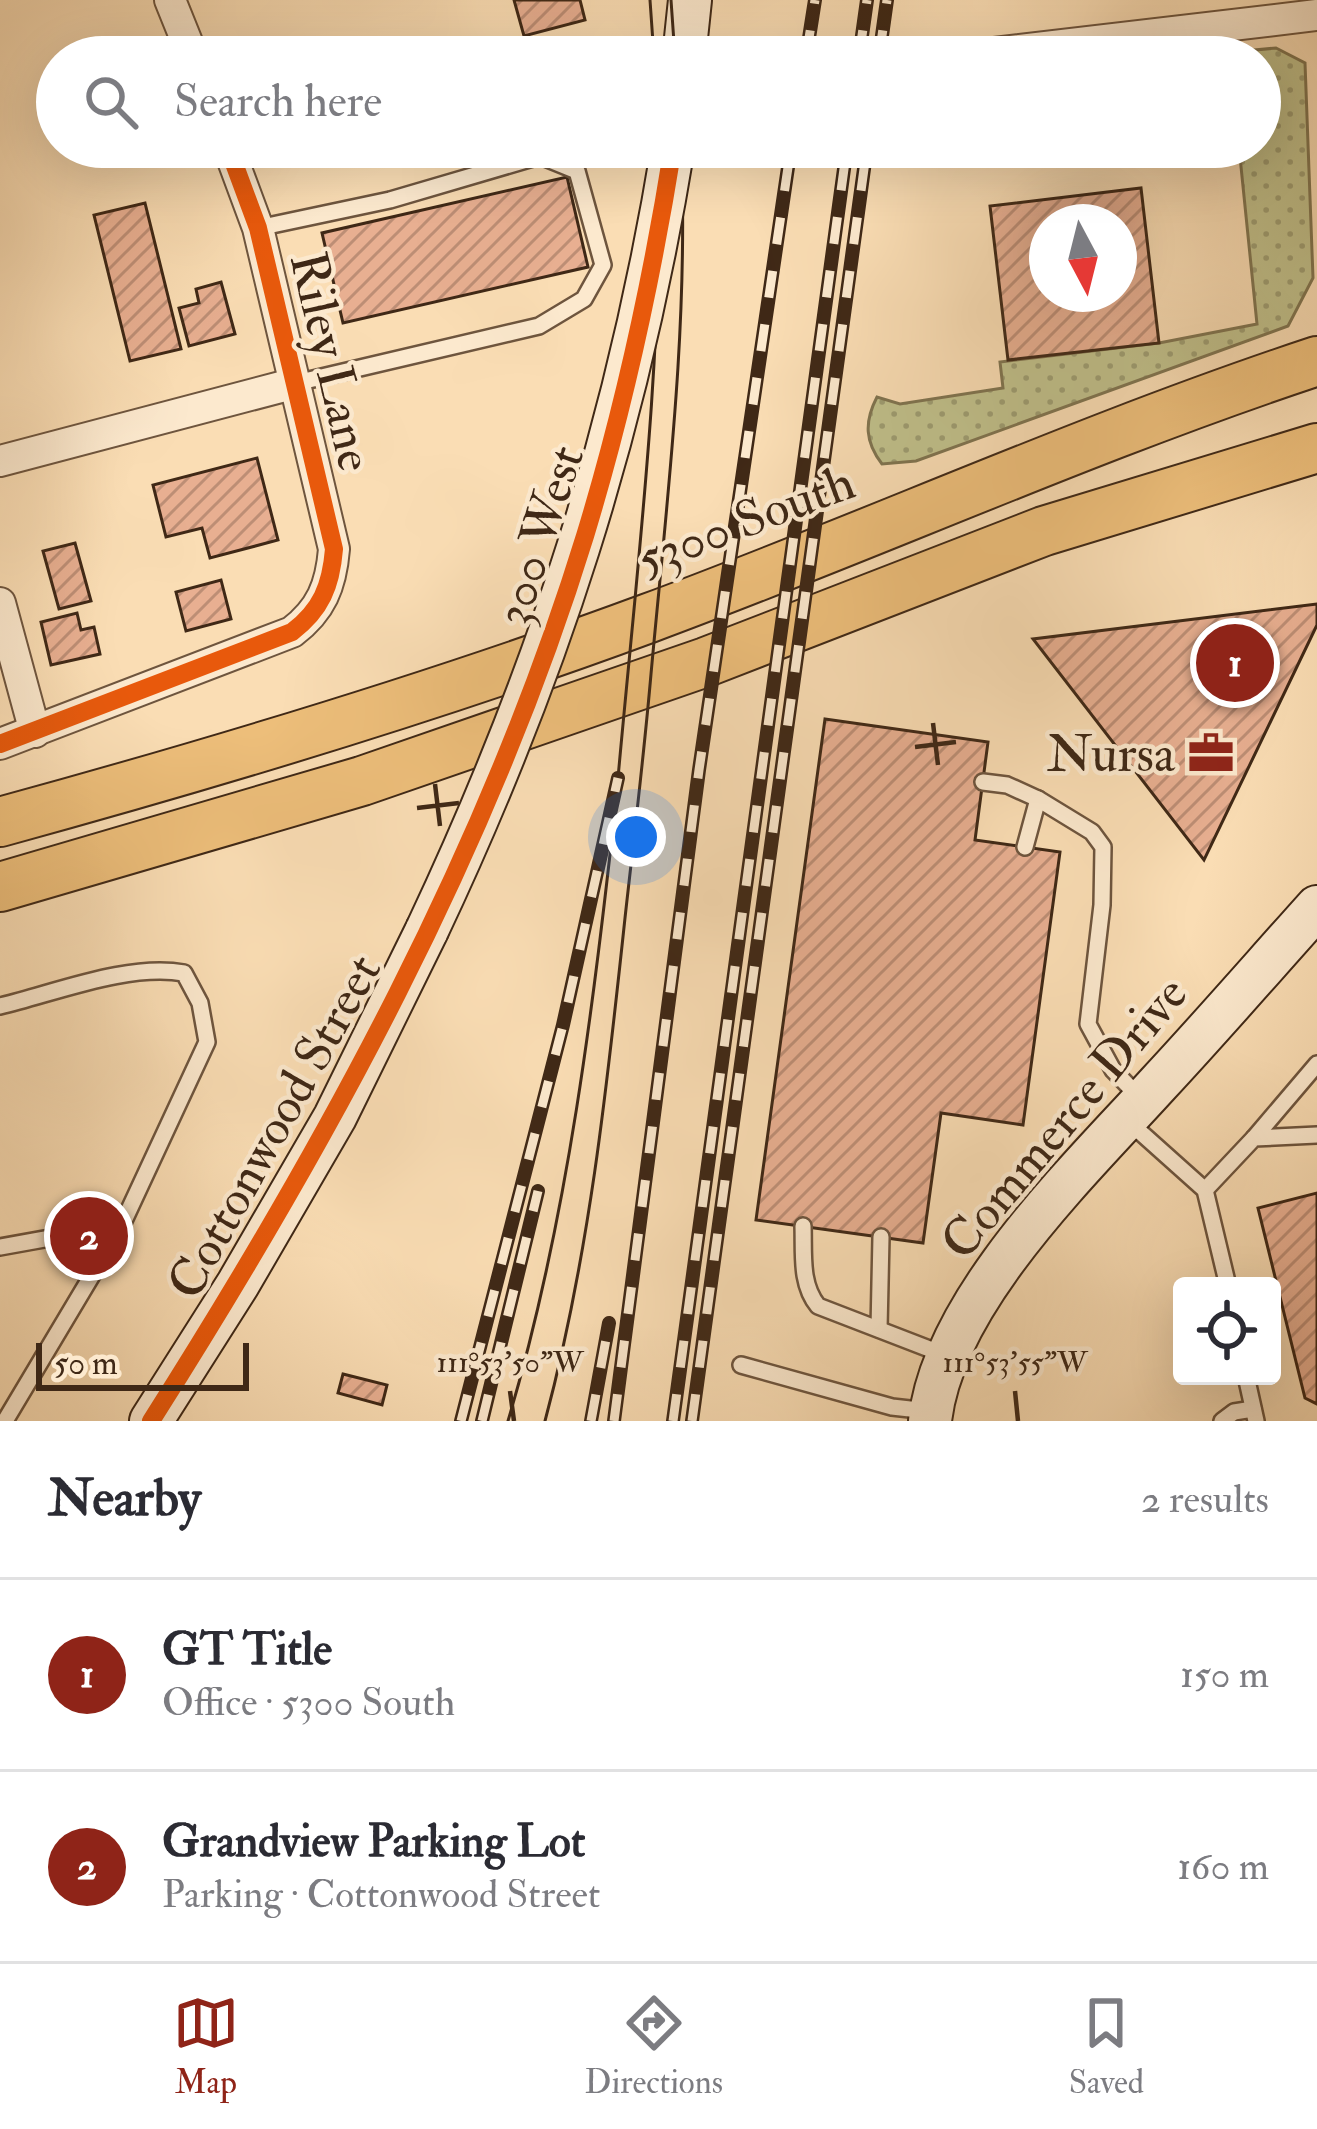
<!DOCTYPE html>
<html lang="en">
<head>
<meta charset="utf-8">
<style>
	body { margin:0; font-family:"IM FELL Double Pica",serif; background:#f2f2f3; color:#2b2b33 }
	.controls { position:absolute; right:36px; bottom:36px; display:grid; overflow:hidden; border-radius:12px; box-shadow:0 12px 48px #0002 }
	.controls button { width:108px; height:108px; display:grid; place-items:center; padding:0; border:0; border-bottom:3px solid #e1e1e2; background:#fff; color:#2b2b33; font:60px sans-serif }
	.compass { position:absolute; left:1029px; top:204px; width:108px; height:108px; border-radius:50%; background:#fff; box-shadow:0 12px 48px #0002; rotate:173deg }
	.scale { position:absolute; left:36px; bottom:30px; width:213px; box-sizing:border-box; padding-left:12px; border:6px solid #3f2816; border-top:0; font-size:33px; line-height:42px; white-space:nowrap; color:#3f2816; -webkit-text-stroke:9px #fce9ce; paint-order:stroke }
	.you { position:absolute; left:636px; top:837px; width:42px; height:42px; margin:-30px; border:9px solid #fff; border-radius:50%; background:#1a73e8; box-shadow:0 0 0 18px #1a73e833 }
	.badge { display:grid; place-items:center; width:78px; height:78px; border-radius:50%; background:#8f2418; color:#fff; font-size:39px; font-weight:700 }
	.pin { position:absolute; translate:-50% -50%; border:6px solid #fff; box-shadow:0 3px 12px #0006 }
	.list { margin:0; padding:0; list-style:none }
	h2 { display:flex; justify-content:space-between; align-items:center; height:156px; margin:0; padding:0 48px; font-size:51px }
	h2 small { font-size:39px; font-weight:400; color:#7c7c81 }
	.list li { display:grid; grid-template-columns:78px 1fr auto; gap:36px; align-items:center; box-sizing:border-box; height:192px; padding:0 48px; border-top:3px solid #e1e1e2 }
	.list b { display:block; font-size:45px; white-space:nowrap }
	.list p { margin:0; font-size:39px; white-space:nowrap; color:#7c7c81 }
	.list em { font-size:39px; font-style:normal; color:#7c7c81 }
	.icon { flex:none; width:66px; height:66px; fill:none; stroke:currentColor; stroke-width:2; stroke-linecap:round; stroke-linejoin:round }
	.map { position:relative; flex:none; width:1317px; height:1421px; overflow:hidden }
	.search { position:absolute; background:#fff; box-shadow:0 12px 48px #0002; left:36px; right:36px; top:36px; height:132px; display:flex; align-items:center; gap:30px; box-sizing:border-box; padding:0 42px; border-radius:66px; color:#7c7c81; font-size:45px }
	.sheet { height:540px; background:#fff }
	nav { display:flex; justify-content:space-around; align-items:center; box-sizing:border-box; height:168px; border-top:3px solid #e1e1e2; background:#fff; font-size:33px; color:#7c7c81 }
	nav a { display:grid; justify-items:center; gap:6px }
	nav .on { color:#8f2418 }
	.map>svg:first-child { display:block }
</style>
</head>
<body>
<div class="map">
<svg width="1317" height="1421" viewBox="0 0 1317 1421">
	<defs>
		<pattern id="grass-dots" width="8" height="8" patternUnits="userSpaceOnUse" patternTransform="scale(3)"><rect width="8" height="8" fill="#c0c08b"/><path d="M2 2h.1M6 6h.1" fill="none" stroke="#9d9c71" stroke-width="1.8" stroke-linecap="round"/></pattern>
		<pattern id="building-hatch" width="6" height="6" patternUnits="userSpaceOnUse" patternTransform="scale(3)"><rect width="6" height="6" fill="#e8af91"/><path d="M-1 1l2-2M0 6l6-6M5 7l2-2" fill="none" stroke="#bd8e75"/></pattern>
	</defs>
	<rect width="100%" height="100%" fill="#faddb4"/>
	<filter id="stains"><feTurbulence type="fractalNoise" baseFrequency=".00167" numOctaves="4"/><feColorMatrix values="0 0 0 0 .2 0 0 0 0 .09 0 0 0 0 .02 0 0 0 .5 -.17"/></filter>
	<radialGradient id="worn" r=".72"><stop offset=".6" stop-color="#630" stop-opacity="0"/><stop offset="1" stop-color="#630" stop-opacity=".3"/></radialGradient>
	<!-- grass -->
	<path fill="url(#grass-dots)" stroke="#807450" stroke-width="3" d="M 1276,48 L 1305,63 L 1313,278 L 1288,326 L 916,461 L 882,464 C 865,442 864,422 877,397 L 900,404 L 1003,388 L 1000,362 L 1159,343 L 1257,324 L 1239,147 L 1260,147 L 1260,57 L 1181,57 Z"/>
	<!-- building -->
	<g fill="url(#building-hatch)" stroke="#3f2816" stroke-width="3" fill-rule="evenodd">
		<polygon points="514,0 580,0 585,20 524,36"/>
		<polygon points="567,177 588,267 343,323 322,233"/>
		<path d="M 1141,188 L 1159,343 L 1008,360 L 990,206 ZM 1047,222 L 1119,222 L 1119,294 L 1047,294 Z"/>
		<polygon points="145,203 181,349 130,361 94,215"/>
		<polygon points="221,282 235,334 189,346 179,308 199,303 196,289"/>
		<polygon points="257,458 278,540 210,558 202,528 166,537 153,485"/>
		<polygon points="75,543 91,601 59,609 43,551"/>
		<polygon points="221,580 231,619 186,631 176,592"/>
		<polygon points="1317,604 1317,625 1204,860 1033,639"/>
		<polygon points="77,613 81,630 94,627 100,654 51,665 41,622"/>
		<polygon points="825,719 988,742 975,840 1060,852 1023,1125 941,1113 923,1243 756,1220"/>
		<polygon points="1317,1193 1317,1404 1305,1398 1258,1208"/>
		<polygon points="343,1374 387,1385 382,1405 338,1393"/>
	</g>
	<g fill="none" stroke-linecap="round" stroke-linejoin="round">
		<!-- lane casing -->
		<g stroke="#6e553e" stroke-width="20">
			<g id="lane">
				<polyline points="938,147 952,147"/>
				<polyline points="258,228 390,200 540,156 577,171 603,265 584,299 539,326 296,383"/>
				<polyline points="983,782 1007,785 1038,799 1092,832 1103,847 1102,905 1088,1024 1113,1070 1141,1099"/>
				<polyline points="1025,847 1038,799"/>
				<path d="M 0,1006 C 55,993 128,963 184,973 L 200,1003 L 207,1042 L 122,1225 L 5,1421"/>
				<polyline points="1129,1122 1205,1190 1228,1286"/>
				<polyline points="1254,1138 1317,1064"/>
				<polyline points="1205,1190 1254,1138 1317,1135"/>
				<path d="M 803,1226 C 804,1254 800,1284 818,1306 L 945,1355"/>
				<polyline points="0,1247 122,1225"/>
				<polyline points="879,1329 881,1237"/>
				<polyline points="741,1365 892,1407 928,1411"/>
				<polyline points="1246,1376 1256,1421"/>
				<polyline points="1222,1421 1234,1412 1253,1409"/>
			</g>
		</g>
		<!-- street casing -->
		<g stroke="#6e553e" stroke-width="34">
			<g id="street">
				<polyline points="170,0 193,57"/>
				<polyline points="969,56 1317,15"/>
				<polyline points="0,461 296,383"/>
				<polyline points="0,603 35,732"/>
				<path d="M 0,744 L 292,632 C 321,610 331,586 334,549 L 258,228 L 228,147"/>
			</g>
		</g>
		<!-- secondary casing -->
		<g stroke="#3f2816" stroke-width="46">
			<g id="secondary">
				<polyline points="684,57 690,0"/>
				<polyline points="151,1421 238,1284 335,1117 427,930"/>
				<path d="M 930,1421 C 943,1301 1079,1171 1158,1084 C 1212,1026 1264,966 1317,907"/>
			</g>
		</g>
		<!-- primary casing -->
		<g stroke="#3f2816" stroke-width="52">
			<g id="primary">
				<path d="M 0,822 C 219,762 436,697 649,618 C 873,535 1090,436 1317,361"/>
				<polyline points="0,887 362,781 706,662 1044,531 1317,448"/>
			</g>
		</g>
		<!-- lane -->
		<use href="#lane" stroke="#fce9ce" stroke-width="15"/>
		<!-- street -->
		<use href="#street" stroke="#fce9ce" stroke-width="30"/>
		<!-- secondary -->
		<use href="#secondary" stroke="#fce9ce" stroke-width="42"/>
		<!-- primary -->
		<use href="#primary" stroke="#edbe7a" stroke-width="48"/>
		<!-- tram -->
		<g stroke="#3f2816" stroke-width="3">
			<polyline points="650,0 654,57"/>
			<polyline points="671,0 675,57"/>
			<path d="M 618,778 C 637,568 663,358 659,147"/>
			<path d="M 508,1421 C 569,1215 593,1006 617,793"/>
			<path d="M 545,1421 C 589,1257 607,1087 625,918 C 634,837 644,755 651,674 C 667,499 689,323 681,147"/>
		</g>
		<!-- rail casing -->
		<g stroke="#3f2816" stroke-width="14">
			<g id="rail">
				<polyline points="806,57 815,0"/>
				<polyline points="859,57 867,0"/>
				<polyline points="879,57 887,0"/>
				<polyline points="461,1421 563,1025 618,778"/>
				<polyline points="482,1421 538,1191"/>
				<polyline points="591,1421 609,1323"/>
				<polyline points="614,1421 699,770 791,147"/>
				<polyline points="673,1421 847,147"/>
				<polyline points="692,1421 867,147"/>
			</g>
		</g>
		<!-- rail -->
		<use href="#rail" stroke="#fce9ce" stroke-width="9" stroke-dasharray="27" stroke-linecap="butt"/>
		<!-- secondary-bridge casing -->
		<g stroke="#3f2816" stroke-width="46" stroke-linecap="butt">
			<path id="secondary-bridge" d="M 427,930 C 548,674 627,428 673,147"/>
		</g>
		<!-- secondary-bridge -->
		<use href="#secondary-bridge" stroke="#fce9ce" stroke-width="42"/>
		<!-- cycleway casing -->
		<g stroke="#fce9ce" stroke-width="26">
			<g id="cycleway">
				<path d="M 0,744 L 292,632 C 321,610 331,586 334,549 L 258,228 L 228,147"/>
				<path d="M 151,1421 C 327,1144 488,851 585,536 C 624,408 652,279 673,147"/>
			</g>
		</g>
		<!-- cycleway -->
		<use href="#cycleway" stroke="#e8590c" stroke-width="18"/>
	</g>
	<!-- ticks -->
	<path fill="none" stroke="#3f2816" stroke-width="4.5" d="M 933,723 L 938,765M 915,747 L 956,742M 435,784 L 440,826M 417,808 L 459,803M 510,1391 L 514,1421M 1015,1391 L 1018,1421"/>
	<!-- icons -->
	<defs>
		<g id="office-bare" transform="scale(3.6)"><path d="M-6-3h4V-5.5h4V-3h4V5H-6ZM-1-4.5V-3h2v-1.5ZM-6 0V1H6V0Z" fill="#8f2418" stroke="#fce9ce" stroke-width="2.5" paint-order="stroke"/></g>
	</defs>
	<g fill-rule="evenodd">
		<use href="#office-bare" x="1211" y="753"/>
	</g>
	<g text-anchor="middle" stroke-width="9" stroke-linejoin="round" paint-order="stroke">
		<!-- street labels -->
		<g font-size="51" fill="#3f2816" stroke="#fce9ce">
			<text transform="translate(333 361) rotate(77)" y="18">Riley Lane</text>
			<text transform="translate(745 519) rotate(-21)" y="18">5300 South</text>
			<text transform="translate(538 535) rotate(-72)" y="18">300 West</text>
			<text transform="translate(1063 1117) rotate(-50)" y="18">Commerce Drive</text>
			<text transform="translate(273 1126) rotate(-61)" y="18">Cottonwood Street</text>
		</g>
		<!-- poi labels -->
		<g font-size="51" fill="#3f2816" stroke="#fce9ce" text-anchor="end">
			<text x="1175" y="771">Nursa</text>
		</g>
	</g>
	<g font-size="30" text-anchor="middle" fill="#3f2816" stroke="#fce9ce" stroke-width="9" stroke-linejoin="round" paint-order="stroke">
		<text x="510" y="1372">111°53'50"W</text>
		<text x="1015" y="1372">111°53'55"W</text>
	</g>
	<rect width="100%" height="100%" filter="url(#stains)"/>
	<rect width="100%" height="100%" fill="url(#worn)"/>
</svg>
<div class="controls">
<button><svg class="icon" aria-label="locate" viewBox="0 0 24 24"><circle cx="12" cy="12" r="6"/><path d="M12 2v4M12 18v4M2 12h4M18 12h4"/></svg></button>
</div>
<svg class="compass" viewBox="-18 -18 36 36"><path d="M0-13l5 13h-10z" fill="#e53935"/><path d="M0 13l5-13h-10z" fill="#7c7c81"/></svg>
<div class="scale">50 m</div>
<div class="you"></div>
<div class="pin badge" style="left:1235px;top:663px">1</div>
<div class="pin badge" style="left:89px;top:1236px">2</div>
<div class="search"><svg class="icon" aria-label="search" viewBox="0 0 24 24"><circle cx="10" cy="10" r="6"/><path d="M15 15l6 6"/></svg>Search here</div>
</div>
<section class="sheet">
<h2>Nearby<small>2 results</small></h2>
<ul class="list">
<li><span class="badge">1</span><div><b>GT Title</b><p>Office · 5300 South</p></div><em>150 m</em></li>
<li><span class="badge">2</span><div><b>Grandview Parking Lot</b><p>Parking · Cottonwood Street</p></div><em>160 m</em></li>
</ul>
</section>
<nav>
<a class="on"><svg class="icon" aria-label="map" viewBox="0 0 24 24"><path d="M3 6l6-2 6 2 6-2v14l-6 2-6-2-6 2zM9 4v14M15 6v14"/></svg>Map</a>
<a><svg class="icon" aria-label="directions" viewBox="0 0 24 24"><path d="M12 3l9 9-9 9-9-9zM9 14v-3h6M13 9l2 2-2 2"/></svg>Directions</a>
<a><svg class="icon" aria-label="saved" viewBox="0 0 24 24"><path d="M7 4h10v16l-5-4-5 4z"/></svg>Saved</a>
</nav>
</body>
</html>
